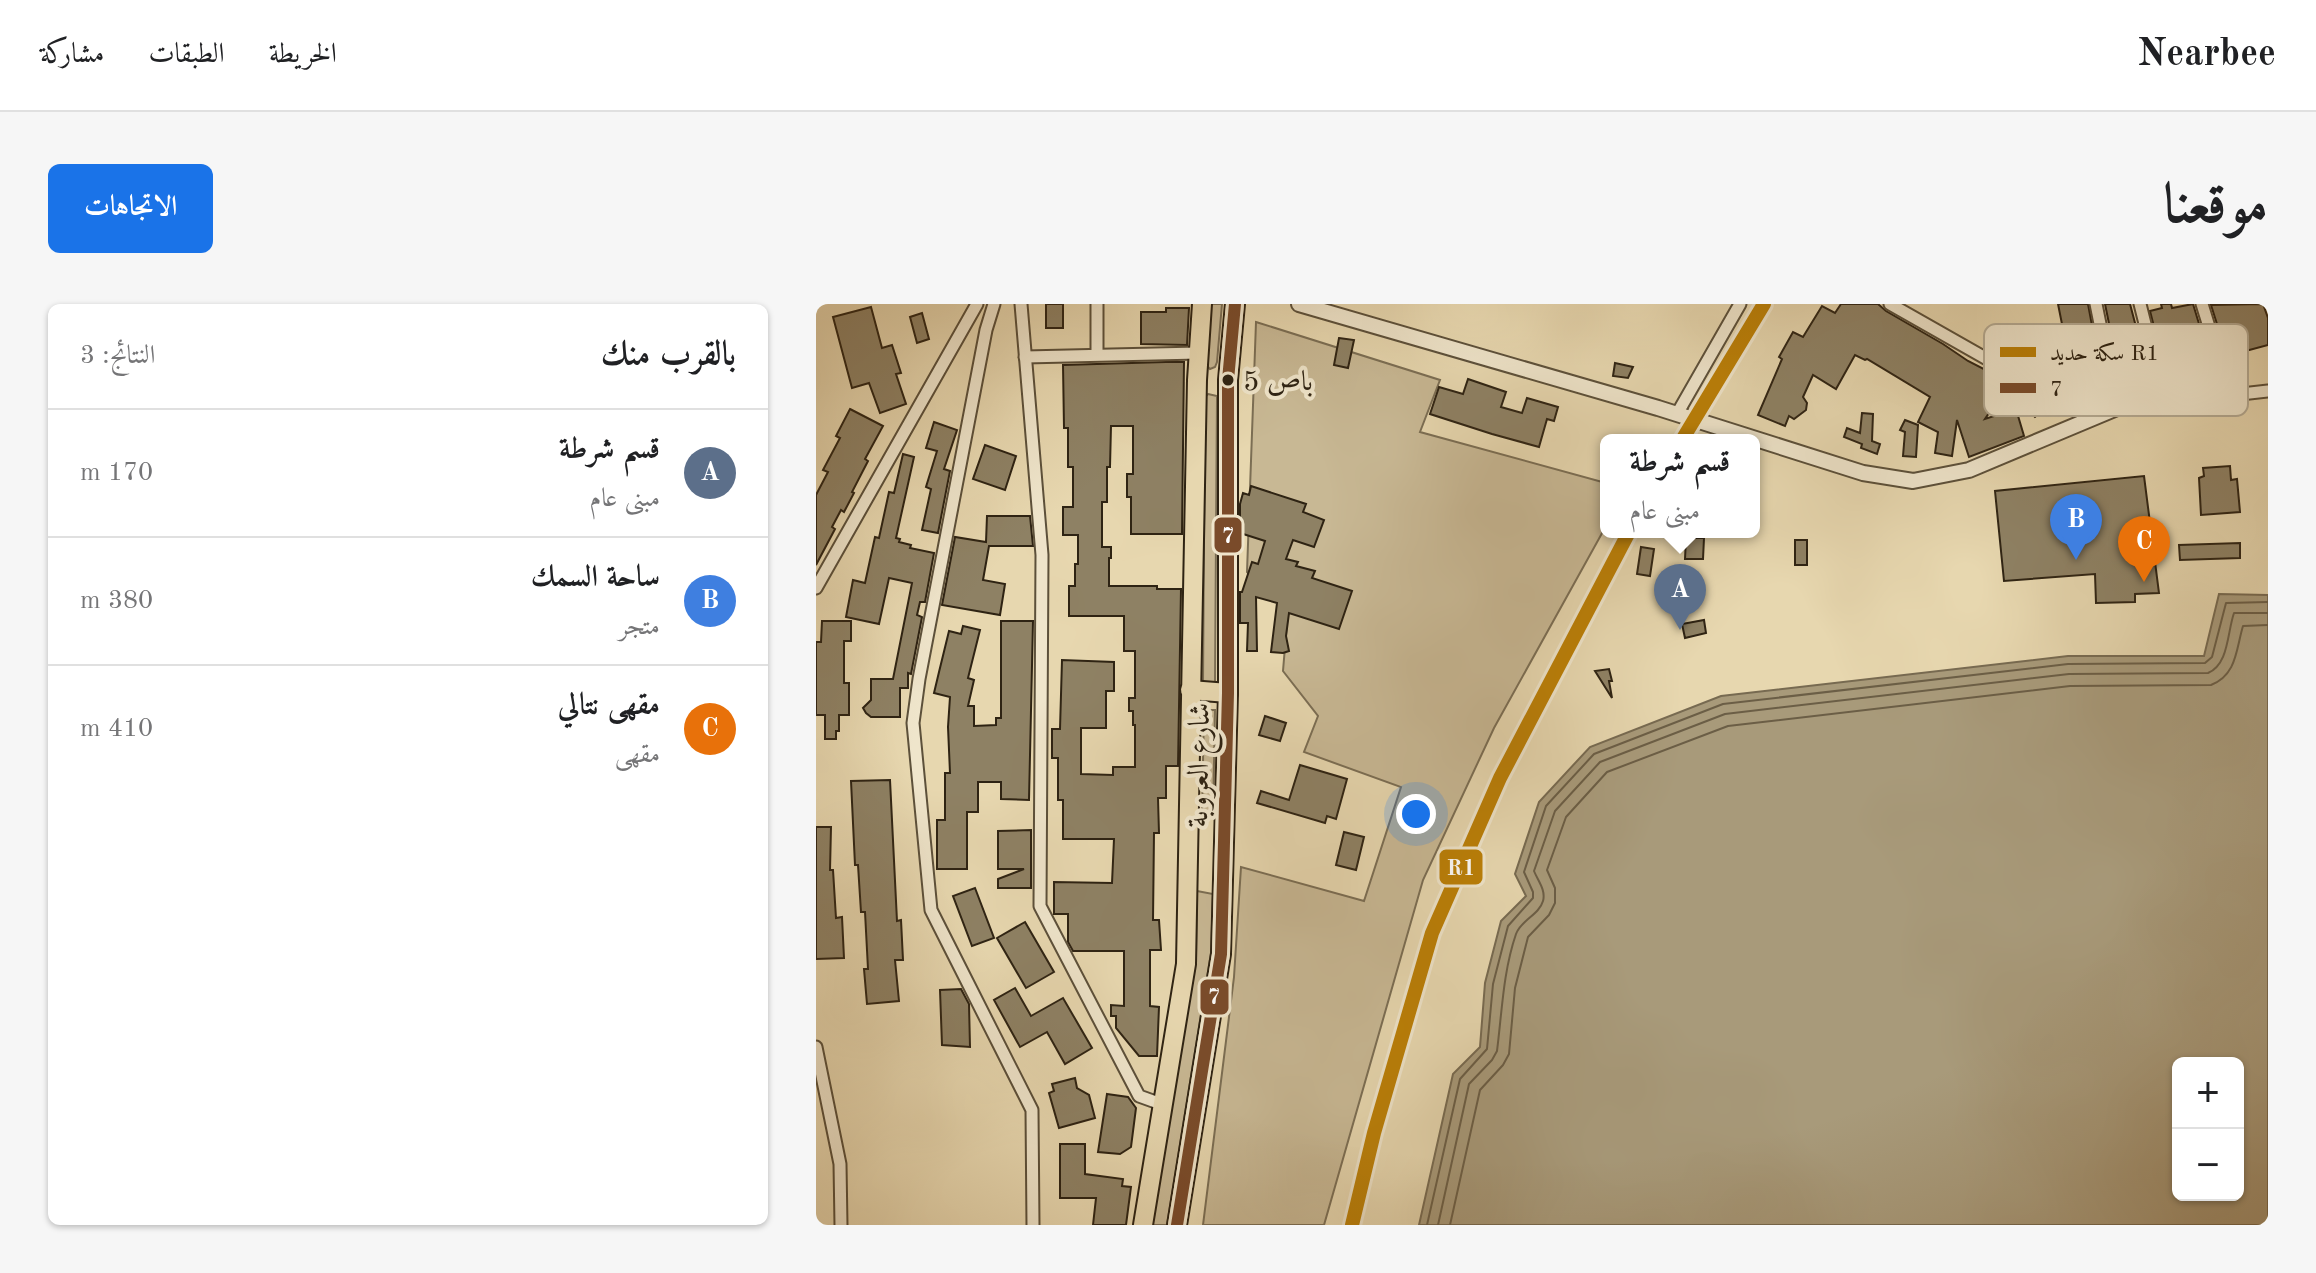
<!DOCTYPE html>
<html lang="ar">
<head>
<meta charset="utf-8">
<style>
	body { margin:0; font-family:"Old Standard TT",Amiri,serif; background:#f6f6f6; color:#202124; direction:rtl }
	.controls { position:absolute; right:24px; bottom:24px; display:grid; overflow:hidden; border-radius:12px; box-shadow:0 2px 6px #0004 }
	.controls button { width:72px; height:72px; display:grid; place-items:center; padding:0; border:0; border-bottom:2px solid #e0e0e0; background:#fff; color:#202124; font:40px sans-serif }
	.you { position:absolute; left:600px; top:510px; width:28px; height:28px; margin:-20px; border:6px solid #fff; border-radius:50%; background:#1a73e8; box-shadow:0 0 0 12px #1a73e833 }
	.badge { display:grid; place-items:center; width:52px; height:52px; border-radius:50%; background:#1a73e8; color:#fff; font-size:26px; font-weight:700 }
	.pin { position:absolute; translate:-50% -66px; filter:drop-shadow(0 2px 4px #0008) }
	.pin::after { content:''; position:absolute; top:42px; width:28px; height:24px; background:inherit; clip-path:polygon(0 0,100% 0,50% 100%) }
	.popup { position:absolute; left:784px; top:130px; width:160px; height:104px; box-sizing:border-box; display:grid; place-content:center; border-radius:12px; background:#fff; filter:drop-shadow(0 2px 6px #0005); font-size:26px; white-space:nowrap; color:#757577 }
	.popup b { font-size:30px; color:#202124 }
	.popup::after { content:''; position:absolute; left:50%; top:100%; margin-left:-16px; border:16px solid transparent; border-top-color:#fff }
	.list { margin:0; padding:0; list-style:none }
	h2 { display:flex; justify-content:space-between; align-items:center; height:104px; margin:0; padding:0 32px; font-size:34px }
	h2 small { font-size:26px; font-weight:400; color:#757577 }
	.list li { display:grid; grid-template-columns:52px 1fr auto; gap:24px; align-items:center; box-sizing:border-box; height:128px; padding:0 32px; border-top:2px solid #e0e0e0 }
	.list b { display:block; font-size:30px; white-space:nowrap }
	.list p { margin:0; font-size:26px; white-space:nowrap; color:#757577 }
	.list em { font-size:26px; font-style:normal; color:#757577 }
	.map { position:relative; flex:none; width:1452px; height:921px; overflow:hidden; direction:ltr; border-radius:12px }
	header { display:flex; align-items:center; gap:48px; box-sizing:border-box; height:112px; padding:0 40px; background:#fff; border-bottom:2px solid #e0e0e0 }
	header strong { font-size:38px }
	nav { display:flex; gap:44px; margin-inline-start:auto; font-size:28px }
	.intro { display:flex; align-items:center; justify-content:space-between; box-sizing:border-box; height:192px; padding:0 48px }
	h1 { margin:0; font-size:56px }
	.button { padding:20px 36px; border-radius:12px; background:#1a73e8; color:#fff; font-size:28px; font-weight:700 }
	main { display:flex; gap:48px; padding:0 48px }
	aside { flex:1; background:#fff; border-radius:12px; box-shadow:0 2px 6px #0004 }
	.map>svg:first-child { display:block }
</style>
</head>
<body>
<header>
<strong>Nearbee</strong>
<nav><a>الخريطة</a><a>الطبقات</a><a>مشاركة</a></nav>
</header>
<div class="intro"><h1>موقعنا</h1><a class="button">الاتجاهات</a></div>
<main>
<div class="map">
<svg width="1452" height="921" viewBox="0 0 1452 921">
	<rect width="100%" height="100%" fill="#e7d7af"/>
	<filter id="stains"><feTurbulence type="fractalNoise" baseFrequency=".0025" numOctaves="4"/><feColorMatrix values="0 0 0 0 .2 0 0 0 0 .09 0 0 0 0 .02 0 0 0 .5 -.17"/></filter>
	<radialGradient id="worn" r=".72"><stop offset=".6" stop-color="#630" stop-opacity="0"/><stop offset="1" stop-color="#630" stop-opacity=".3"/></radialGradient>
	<!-- green -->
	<g fill="#c8b894" stroke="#7b6e54" stroke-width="2">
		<polygon points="394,0 406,0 401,58 399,63 394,65 389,60"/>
		<polygon points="440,18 624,76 604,128 790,179 790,222 678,424 607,576 508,921 387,921 418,673 425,563 548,597 585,483 488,448 502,412 467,367 472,307 431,268"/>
		<polygon points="392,90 401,92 399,379 387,379 389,93"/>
		<polygon points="388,406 399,406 397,512 386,511"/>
		<polygon points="381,587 397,590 395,649 351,921 335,921 380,654"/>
	</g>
	<!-- water -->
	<path fill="#a89a7a" stroke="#776a51" stroke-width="2" fill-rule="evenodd" d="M 1403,290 L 1452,291 L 1452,921 L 603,921 L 637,770 L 664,743 L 669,679 L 685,617 L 710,592 L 699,570 L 723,498 L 774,443 L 905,392 L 1252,352 L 1388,352 ZM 1362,759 L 1422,759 L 1422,891 L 1362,891 Z"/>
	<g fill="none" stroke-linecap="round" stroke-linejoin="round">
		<!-- shore -->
		<g stroke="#6b5e46" stroke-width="2">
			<polyline points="611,921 644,775 671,745 677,680 692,622 717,594 717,588 708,568 730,502 778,450 907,400 1252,360 1389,359 1396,353 1410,299 1452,298"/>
			<path d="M 622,921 L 653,780 L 676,756 L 681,747 C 686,708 687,668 700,630 C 705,616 723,611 727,597 C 730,586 722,577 718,567 L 739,507 L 784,458 L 909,410 L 1253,370 L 1392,369 C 1413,360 1411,329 1418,309 L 1452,309"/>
			<path d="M 634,921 L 664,786 L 687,761 L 693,750 L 699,684 L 712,633 L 733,611 L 739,599 L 739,584 L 731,566 L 750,513 L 791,468 L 912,422 L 1254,382 L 1395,381 C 1421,371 1420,345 1427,322 L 1452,321"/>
		</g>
	</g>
	<!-- building -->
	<g fill="#8e8164" stroke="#2e2313" stroke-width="2">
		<rect x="230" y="0" width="17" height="24"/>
		<polygon points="1025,0 1062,0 1070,7 1127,40 1152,57 1191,77 1192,81 1169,115 1200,105 1208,132 1153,153 1141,116 1136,152 1119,149 1122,128 1102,118 1114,93 1051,55 1049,56 1039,51 1020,85 997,71 987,93 991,99 990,106 978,115 973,112 969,122 942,111 966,55 963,53 977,28 987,33 1006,2 1019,9"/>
		<polygon points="1242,0 1272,0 1281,48 1270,78 1242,73 1222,65 1246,20"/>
		<polygon points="1289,0 1314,0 1334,76 1320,78 1316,51 1300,54"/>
		<polygon points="1345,0 1355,0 1356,4 1377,0 1394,56 1390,57 1392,69 1351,74 1334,7 1346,4"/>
		<polygon points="1447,0 1452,14 1452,41 1411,52 1395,1"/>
		<polygon points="55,3 66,44 76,41 85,69 80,70 90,100 64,109 53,79 36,84 17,13"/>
		<polygon points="350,4 373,4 371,41 325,40 325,8 350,8"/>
		<polygon points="106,9 113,35 101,39 94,13"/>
		<polygon points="523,34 538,36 532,64 518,61"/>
		<polygon points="350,58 368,58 366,230 315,230 315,193 311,193 311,170 317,170 317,122 295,122 294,163 291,163 291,198 286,198 286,243 295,243 295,254 293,254 293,282 341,282 341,285 365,285 362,462 350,462 350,494 342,494 343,529 338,529 337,616 343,616 345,646 334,646 334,702 343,703 341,752 323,752 300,724 300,712 295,712 295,701 308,702 308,647 257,647 252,638 252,610 238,610 238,578 296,579 298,535 247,535 247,496 242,496 242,454 236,454 236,425 244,425 246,356 298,358 298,387 290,387 290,424 265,424 265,470 297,471 297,463 319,463 319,421 317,421 317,407 313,407 313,394 319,394 319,347 308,347 308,312 253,312 253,282 259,282 259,260 262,260 262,231 247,231 247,203 257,203 257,163 252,163 252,124 248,124 247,61"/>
		<polygon points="799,59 817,63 812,74 797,72"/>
		<polygon points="652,75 690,88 685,103 706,109 711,94 742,103 738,117 731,115 723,143 676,130 614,110 623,83 647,90"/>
		<polygon points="1230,89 1237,97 1219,113 1211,105"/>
		<polygon points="34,105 67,122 49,155 52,157 36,188 38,189 28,208 25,206 16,223 19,225 0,261 0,191 12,168 7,166 24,134 20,132"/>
		<polygon points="1046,109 1057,110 1056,137 1064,140 1061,150 1045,144 1046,140 1028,133 1031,124 1044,129"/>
		<polygon points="1089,116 1102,121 1100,153 1087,152 1089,128 1084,126"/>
		<polygon points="118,118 141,126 128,165 134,167 122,229 106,226 115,185 110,183 121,147 110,144"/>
		<polygon points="169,141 200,152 189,186 157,175"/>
		<polygon points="87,150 98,153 80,234 84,235 83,238 95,241 94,244 118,249 109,298 104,298 101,311 106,313 95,370 92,369 92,384 84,384 84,413 55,413 50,409 47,404 55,396 55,375 77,375 96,279 73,274 63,320 30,313 37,276 49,279 59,233 63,234 73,188 78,189"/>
		<polygon points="1414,162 1415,176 1421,175 1424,208 1385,211 1383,174 1388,172 1387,164"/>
		<polygon points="1328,172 1343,289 1319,290 1319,298 1280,299 1279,270 1188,277 1179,187"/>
		<polygon points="435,182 490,200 487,208 508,216 498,243 477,236 470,255 482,258 480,262 499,267 496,274 536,287 523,325 473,309 470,332 473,347 467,349 455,348 461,299 440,293 441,347 431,347 432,319 424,319 424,288 426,288 436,258 442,260 449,237 424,229 424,200 427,189 433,191"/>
		<polygon points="171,212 214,212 217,242 173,242 167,276 189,280 184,311 126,301 139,233 170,238"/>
		<polygon points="870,234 888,234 887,255 869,255"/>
		<rect x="979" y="236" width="12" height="25"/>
		<polygon points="1424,239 1424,254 1364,256 1363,241"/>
		<polygon points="825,243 838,245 834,272 821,270"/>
		<polygon points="869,279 884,282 882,296 867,294"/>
		<polygon points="888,316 890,329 869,334 866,320"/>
		<polygon points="6,317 35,317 35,337 28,337 28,379 33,379 33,411 23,411 23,427 20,427 20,435 9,435 9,411 0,411 0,338 5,338"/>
		<polygon points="185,317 217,317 213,496 185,495 185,478 162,478 162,508 151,508 151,565 121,565 121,516 129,516 129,469 134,469 132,423 134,393 118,389 123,368 133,327 145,330 147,322 164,326 152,374 158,376 152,402 158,402 158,422 180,421 180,414 185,414"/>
		<polygon points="793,365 796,377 793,377 796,394 779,367"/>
		<polygon points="449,412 470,419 464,437 443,431"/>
		<polygon points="484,461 531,475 520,515 511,512 509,519 441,499 445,487 473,496"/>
		<polygon points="74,476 81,617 85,616 87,656 79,656 83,697 51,700 48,665 52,665 49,608 45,608 42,561 39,561 35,477"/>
		<polygon points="0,523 15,523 14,566 17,566 20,614 26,613 28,654 0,655"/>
		<polygon points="215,526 215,584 182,584 182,575 208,565 182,565 182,527"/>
		<polygon points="528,528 548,533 540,566 520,561"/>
		<polygon points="159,584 178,634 156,642 137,592"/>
		<polygon points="209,618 238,668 210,684 181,634"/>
		<polygon points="199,684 215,712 247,694 276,744 249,760 231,728 204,743 178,696"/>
		<polygon points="145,685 153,700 154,743 126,741 124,686"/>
		<polygon points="259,774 261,784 273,791 279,814 243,824 233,789 238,787 236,780"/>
		<polygon points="291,790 312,793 320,804 315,843 304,850 282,848"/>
		<polygon points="244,840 269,840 269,870 307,875 306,882 315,883 310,921 277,921 280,894 244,894"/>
	</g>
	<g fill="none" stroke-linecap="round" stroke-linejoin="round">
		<!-- minor casing -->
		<g stroke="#5c503a" stroke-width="15">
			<g id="minor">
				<polyline points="178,0 170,26 103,375 97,419 115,606 216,806 217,921"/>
				<polyline points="205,0 226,251 224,602 323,792 348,801"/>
				<polyline points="281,0 281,50"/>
				<polyline points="1074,0 1171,55 1301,104 1452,87"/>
				<polyline points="1280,0 1301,104"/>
				<polyline points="1324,0 1349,99"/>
				<polyline points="1386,0 1414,91"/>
				<polyline points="209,53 382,49"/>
				<polyline points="861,110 924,0"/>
				<polyline points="0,284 161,0"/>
				<polyline points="0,743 24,860 25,921"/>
			</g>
		</g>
		<!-- tertiary casing -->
		<g stroke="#5c503a" stroke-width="18">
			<polyline id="tertiary" points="483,0 842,104 1047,169 1097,177 1153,166 1301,104"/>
		</g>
		<!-- primary casing -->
		<g stroke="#2e2313" stroke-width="22">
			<g id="primary">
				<polyline points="374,386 412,389"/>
				<polyline points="327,921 370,660 381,76 386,0"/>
				<polyline points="361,921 405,650 412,389 412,76 419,0"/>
			</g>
		</g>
		<!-- minor -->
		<use href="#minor" stroke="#efe5cb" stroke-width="11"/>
		<!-- tertiary -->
		<use href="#tertiary" stroke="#efe5cb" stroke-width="14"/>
		<!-- primary -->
		<use href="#primary" stroke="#e7d7af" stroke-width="18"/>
		<!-- bus-1 casing -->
		<g stroke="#efe5cb" stroke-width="18">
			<polyline id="bus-1" points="361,921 405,650 412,389 412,76 419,0"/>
		</g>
		<!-- bus-1 -->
		<use href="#bus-1" stroke="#7a4b2a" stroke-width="12"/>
		<!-- rail-1 casing -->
		<g stroke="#efe5cb" stroke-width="20">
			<g id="rail-1">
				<polyline points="866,136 948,0"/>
				<polyline points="536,921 558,829 616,629 684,474 813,228"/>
			</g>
		</g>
		<!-- rail-1 -->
		<use href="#rail-1" stroke="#bb7f06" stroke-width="14"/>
	</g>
	<!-- markers -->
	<circle fill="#2e2313" stroke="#efe5cb" stroke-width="3" cx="412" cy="76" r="7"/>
	<g text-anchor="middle" stroke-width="8" stroke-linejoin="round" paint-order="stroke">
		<!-- bus labels -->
		<g font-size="28" fill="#2e2313" stroke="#efe5cb" text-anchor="start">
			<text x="427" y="86">باص 5</text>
		</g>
		<!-- street labels -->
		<g font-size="30" fill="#2e2313" stroke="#efe5cb">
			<text transform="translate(382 461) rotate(-89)" y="10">شارع العروبة</text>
		</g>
	</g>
	<!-- legend -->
	<rect x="1168" y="20" width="264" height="92" rx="12" fill="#efe5cb" stroke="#b5ab94" stroke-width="2"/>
	<rect x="1184" y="43" width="36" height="10" fill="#bb7f06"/>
	<rect x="1184" y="79" width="36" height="10" fill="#7a4b2a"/>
	<g font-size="22" fill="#2e2313">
		<text x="1234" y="56">سكة حديد R1</text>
		<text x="1234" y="92">7</text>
	</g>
	<g stroke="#efe5cb" stroke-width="3">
		<rect x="397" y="212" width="30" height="38" rx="8" fill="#7a4b2a"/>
		<rect x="622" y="544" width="46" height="38" rx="8" fill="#bb7f06"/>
		<rect x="383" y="674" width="31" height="38" rx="8" fill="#7a4b2a"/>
	</g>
	<g font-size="22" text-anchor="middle" font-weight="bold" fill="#fff">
		<text x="412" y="239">7</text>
		<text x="645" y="571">R1</text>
		<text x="398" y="700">7</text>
	</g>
	<rect width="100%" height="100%" filter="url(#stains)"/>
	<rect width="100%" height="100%" fill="url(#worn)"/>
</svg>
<div class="controls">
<button>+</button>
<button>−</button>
</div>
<div class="you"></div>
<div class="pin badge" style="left:864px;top:326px;background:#5c6f8a">A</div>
<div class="popup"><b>قسم شرطة</b>مبنى عام</div>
<div class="pin badge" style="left:1260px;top:256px;background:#3f7fe0">B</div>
<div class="pin badge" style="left:1328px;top:278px;background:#e8710a">C</div>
</div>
<aside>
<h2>بالقرب منك<small>النتائج: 3</small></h2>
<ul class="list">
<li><span class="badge" style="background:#5c6f8a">A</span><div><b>قسم شرطة</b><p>مبنى عام</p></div><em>170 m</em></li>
<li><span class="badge" style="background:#3f7fe0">B</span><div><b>ساحة السمك</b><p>متجر</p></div><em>380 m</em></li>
<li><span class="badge" style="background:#e8710a">C</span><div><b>مقهى نتالي</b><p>مقهى</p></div><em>410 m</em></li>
</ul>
</aside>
</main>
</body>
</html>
